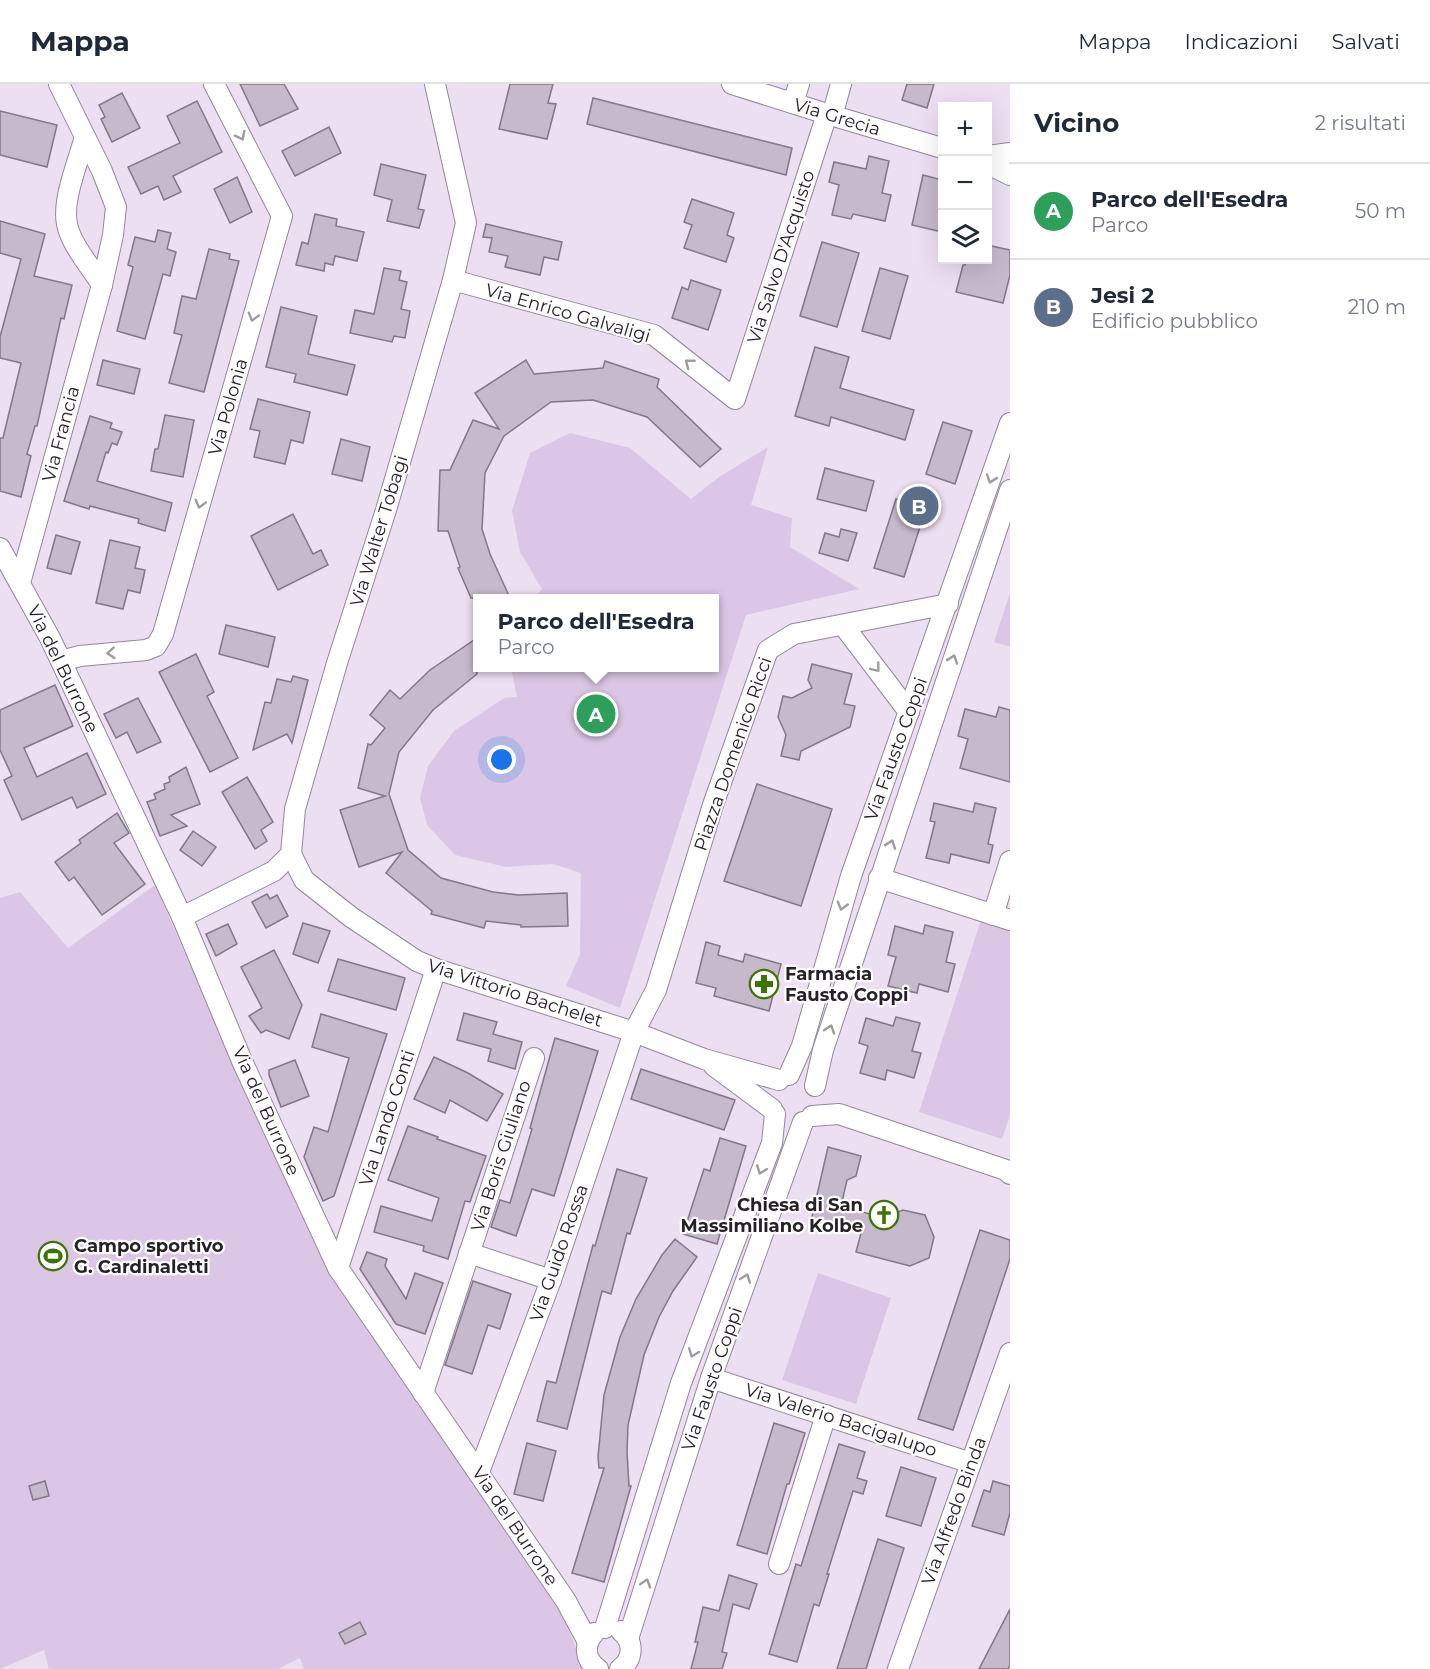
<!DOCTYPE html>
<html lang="it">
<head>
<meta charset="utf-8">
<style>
	body { margin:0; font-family:Montserrat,sans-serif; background:#f6f6f7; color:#1f2937 }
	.controls { position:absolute; right:18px; top:18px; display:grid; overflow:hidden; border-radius:0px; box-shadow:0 6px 24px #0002 }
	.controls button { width:54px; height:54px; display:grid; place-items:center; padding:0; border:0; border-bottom:2px solid #e0e1e3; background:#fff; color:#1f2937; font:30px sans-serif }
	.you { position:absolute; left:502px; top:676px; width:21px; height:21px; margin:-15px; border:4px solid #fff; border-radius:50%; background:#1a73e8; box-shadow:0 0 0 9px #1a73e833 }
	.badge { display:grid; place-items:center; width:39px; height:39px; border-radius:50%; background:#1a73e8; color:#fff; font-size:20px; font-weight:700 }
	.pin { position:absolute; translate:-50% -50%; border:3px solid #fff; box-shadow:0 2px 6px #0006 }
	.popup { position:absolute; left:473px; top:510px; width:246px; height:78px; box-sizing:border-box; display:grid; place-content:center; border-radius:0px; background:#fff; filter:drop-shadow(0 2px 4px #0005); font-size:20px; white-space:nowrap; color:#747a83 }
	.popup b { font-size:22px; color:#1f2937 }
	.popup::after { content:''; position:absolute; left:50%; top:100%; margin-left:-12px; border:12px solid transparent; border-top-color:#fff }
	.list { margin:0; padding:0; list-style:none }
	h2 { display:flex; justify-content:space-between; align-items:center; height:78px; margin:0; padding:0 24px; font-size:26px }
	h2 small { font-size:20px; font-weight:400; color:#747a83 }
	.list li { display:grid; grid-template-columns:39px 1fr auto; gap:18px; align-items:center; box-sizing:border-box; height:96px; padding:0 24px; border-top:2px solid #e0e1e3 }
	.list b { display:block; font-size:22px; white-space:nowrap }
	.list p { margin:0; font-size:20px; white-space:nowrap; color:#747a83 }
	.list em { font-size:20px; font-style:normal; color:#747a83 }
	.icon { flex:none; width:33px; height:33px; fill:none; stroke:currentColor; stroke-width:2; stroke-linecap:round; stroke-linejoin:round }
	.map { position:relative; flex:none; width:1010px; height:1585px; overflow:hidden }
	header { display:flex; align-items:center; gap:36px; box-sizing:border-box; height:84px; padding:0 30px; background:#fff; border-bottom:2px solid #e0e1e3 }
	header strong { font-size:28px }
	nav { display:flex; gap:33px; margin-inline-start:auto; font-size:21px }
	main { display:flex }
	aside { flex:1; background:#fff }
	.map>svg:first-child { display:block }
</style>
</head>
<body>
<header>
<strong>Mappa</strong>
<nav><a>Mappa</a><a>Indicazioni</a><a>Salvati</a></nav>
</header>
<main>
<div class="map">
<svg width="1010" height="1585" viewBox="0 0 1010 1585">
	<rect width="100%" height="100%" fill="#ecdff2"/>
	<!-- green -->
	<g fill="#dbc7e5">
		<polygon points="570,349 630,364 691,415 719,393 768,363 751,421 792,434 790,463 859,505 746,531 620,924 566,902 580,870 581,789 553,780 506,783 455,771 427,741 420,714 428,682 454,647 504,614 517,613 511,584 714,584 714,514 535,514 542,505 520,468 512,427 530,369"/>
		<polygon points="1010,509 1010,563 994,558"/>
		<polygon points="155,801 247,1012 322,1174 392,1281 541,1493 566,1538 584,1585 304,1585 300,1574 278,1585 49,1585 44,1566 0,1585 0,814 20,808 68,864"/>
		<polygon points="982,833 1010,842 1010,1031 1002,1055 919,1028"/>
		<polygon points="818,1189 891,1214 856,1320 782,1296"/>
	</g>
	<!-- building -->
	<g fill="#c5b9cb" stroke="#827788" stroke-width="1.5">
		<polygon points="240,0 284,0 298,25 260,42"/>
		<polygon points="510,0 553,0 548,19 556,20 547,55 499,45"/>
		<polygon points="907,0 934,0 927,24 902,16"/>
		<polygon points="122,9 140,44 112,58 101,35 105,33 99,21"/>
		<polygon points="593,14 792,64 786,91 587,40"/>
		<polygon points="197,17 222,68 173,92 181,108 164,116 158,102 141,110 128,83 180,59 167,32"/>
		<polygon points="0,27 57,41 47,83 0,71"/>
		<polygon points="329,43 341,69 295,92 282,67"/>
		<polygon points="869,72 889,77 882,109 891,111 885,137 853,130 851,135 832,131 839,101 829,98 834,78 866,85"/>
		<polygon points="381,80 426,91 418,125 424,126 419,144 387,137 392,116 374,111"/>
		<polygon points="923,91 942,96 942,148 912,141"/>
		<polygon points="237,93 252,128 230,139 214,105"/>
		<polygon points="692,115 734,129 727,151 734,154 726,178 684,164 692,141 684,138"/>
		<polygon points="315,130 337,135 336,142 364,148 357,177 335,172 333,181 325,179 324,187 296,181 302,158 308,160"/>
		<polygon points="0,137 45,150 34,192 72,201 64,235 61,234 37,342 35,342 27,370 31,372 21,413 0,407 0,354 3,354 21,279 0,274 0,253 21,175 0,169"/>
		<polygon points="486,140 562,158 558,176 544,173 540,191 505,183 508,172 489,168 492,154 483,153"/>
		<polygon points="158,146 171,149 167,165 176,168 170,192 163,190 145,255 117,247 133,183 128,181 135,153 155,158"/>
		<polygon points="822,158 859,169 837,243 800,232"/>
		<polygon points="987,161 1010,166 1010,191 1003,219 956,208 963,181 965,181 966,176 987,176"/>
		<polygon points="209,165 230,170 229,175 239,177 204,308 169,299 182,251 174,249 182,212 196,215"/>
		<polygon points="384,184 401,187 399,196 407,198 401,225 410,227 405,254 394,252 392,258 350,249 355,226 374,230"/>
		<polygon points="880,184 908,192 890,255 862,247"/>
		<polygon points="691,196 721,206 708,246 672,234 682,203 688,206"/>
		<polygon points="281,223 317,232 308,270 355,281 347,311 294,298 296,290 266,283"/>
		<polygon points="815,263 849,273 840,304 914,326 905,356 831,333 829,342 795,332"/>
		<polygon points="103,276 140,285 134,310 97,301"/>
		<polygon points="526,276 534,290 603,284 605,277 659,295 657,303 721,365 700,383 647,333 593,316 551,318 504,352 485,389 482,445 490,470 510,514 471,514 458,484 460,483 448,447 438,447 440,386 450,386 473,336 499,345 475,309"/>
		<polygon points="258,315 310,328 303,359 291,356 285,380 254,373 260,347 250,345"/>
		<polygon points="165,331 194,336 183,393 151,387 155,365 158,365"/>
		<polygon points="90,332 112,339 110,344 122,348 117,361 112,359 108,369 106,368 97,397 172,419 165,447 138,439 139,435 90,422 89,425 64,417"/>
		<polygon points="943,338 972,347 955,400 926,390"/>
		<polygon points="341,355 370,363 362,397 332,390"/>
		<polygon points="825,384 874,397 866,427 817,415"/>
		<polygon points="896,415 926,424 904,493 874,484"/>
		<polygon points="293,430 313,470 321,466 328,481 278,506 251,452"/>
		<polygon points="841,445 857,449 848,477 819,469 825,449 839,453"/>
		<polygon points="56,451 80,458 71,490 47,484"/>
		<polygon points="110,456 140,463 135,484 145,486 140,509 128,506 123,525 96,519"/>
		<polygon points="226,541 275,553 268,583 219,570"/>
		<polygon points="477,554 477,590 433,626 399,668 389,710 408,766 441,794 493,808 519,811 567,809 568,842 521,843 521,841 486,837 484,844 431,830 432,827 386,789 402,768 359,783 340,726 385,712 358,704 368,660 371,661 385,644 370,631 390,606 400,615 430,586"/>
		<polygon points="196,570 214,608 207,612 238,674 210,688 159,588"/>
		<polygon points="812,580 852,590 844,620 855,622 850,643 801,667 799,676 781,672 786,651 778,633 783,612 792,614 812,604 808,596"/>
		<polygon points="293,592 308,596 292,659 287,650 253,666 265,618 271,619 277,595 291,598"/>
		<polygon points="55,601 73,642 24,664 37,693 87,669 106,710 77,724 72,713 22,736 4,696 12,692 0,666 0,626"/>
		<polygon points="138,614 161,658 137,669 127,648 116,654 104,630"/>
		<polygon points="999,623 1010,626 1010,698 960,684 968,655 958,652 965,625 996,633"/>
		<polygon points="186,683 200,720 171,731 187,742 160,752 147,718 156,715 154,710 165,705 164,700 170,698 169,693"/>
		<polygon points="247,693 273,738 261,746 267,757 255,765 222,708"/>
		<polygon points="757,700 832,725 801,822 724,797"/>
		<polygon points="934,719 973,728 975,719 996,724 988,760 993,761 989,779 951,770 949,779 926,774 935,738 930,737"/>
		<polygon points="117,729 129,749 114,759 145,800 102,831 74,793 69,797 55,778 81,759 79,756"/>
		<polygon points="193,747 216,763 202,782 180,766"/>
		<polygon points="267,810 270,815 277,811 288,832 266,844 252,818"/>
		<polygon points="303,839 330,847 318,879 293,870"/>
		<polygon points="228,840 237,860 216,872 206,850"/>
		<polygon points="925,841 953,848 946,878 955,880 948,908 919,900 917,909 888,902 896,873 888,871 895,842 923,850"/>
		<polygon points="706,858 720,862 718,871 743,878 745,870 781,880 769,927 714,912 716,904 696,899"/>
		<polygon points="274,866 302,921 289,955 266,946 261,949 249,932 262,924 241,883"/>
		<polygon points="338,875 405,894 396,926 328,907"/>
		<polygon points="464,929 497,938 493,950 522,958 515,985 488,977 491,965 457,956"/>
		<polygon points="321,930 387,950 334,1112 323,1117 304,1073 314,1043 328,1048 349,974 312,963"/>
		<polygon points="896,933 920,939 912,967 921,969 914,994 887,986 885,996 860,989 868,962 859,959 866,934 893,942"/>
		<polygon points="555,954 598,967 554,1112 532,1105 516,1152 491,1143 500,1116 510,1119 532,1045 530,1044"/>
		<polygon points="434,973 468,989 503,1010 487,1037 450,1016 445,1029 414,1015"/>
		<polygon points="295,976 309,1012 281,1023 269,991 269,986"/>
		<polygon points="641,985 735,1016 724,1046 631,1015"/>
		<polygon points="408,1042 438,1053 437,1055 486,1072 470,1118 465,1117 448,1175 423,1167 424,1162 374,1148 381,1122 432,1137 439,1114 388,1096"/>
		<polygon points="720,1054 746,1062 717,1160 683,1150 704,1085 710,1087"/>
		<polygon points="828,1063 861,1072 856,1092 847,1096 841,1122 884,1134 903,1126 925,1131 934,1153 929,1174 910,1182 856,1168 861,1149 811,1137"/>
		<polygon points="617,1085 647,1094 630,1150 627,1149 611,1210 602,1207 567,1345 537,1337 547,1297 556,1299 593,1161 595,1162"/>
		<polygon points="980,1146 1010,1156 1010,1175 953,1346 918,1335"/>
		<polygon points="675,1155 697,1173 673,1207 659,1233 644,1271 628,1341 627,1368 629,1402 631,1402 604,1498 572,1489 604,1384 599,1384 598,1373 604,1311 620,1253 636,1215 662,1171"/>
		<polygon points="367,1168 387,1175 385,1182 406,1215 415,1189 443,1199 425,1250 396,1240 360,1185"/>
		<polygon points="473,1197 511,1210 500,1245 488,1241 472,1290 445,1281"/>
		<polygon points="774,1339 805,1349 789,1400 787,1400 767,1470 737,1461"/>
		<polygon points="527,1359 556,1367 543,1417 514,1410"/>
		<polygon points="839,1360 865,1368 857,1394 867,1397 863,1410 853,1407 827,1490 829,1490 819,1522 814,1520 797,1578 769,1570 796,1480 801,1482"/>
		<polygon points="901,1383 936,1394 921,1442 886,1432"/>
		<polygon points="45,1397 49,1412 33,1416 29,1402"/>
		<polygon points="993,1397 1010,1402 1010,1429 1004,1451 972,1442 984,1406 990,1408"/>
		<polygon points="878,1455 904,1464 866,1585 837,1585"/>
		<polygon points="729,1491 757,1500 749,1525 733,1520 722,1568 727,1569 722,1585 691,1585 698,1558 695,1558 703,1523 719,1527"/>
		<polygon points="1010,1525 1010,1581 1008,1585 979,1585"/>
		<polygon points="360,1538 366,1550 345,1560 339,1549"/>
	</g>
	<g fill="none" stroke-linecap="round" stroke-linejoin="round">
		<!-- minor casing -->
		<g stroke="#938899" stroke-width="22">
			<g id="minor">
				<polyline points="732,0 827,30 942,64"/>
				<polyline points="793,19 799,0"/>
				<polyline points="832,32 841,0"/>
				<path d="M 85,53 C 78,78 62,116 67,140 C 71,161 91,183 102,201"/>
				<polyline points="988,72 1010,69"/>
				<polyline points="988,80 1010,91"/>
				<polyline points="453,196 654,251 735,315 827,30"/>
				<polyline points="0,464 50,554 182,833 242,977 338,1184 566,1517 588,1558"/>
				<polyline points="20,499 102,201 113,151 116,123 102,87 59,0"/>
				<polyline points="843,541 909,628"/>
				<polyline points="61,577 80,572 146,566 156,562 163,550 282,132 214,0"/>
				<polyline points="291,770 304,796 351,833 417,877 436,885 634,948 704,975 779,996"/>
				<polyline points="879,794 1010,836"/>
				<polyline points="993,831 1010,777"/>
				<polyline points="182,833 274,787 291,770 295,725 337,579 386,426 453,196 466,139 435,0"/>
				<polyline points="714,982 772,1025"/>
				<polyline points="789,991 802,962 851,792 1010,339"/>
				<polyline points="815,1002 823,966 1010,406"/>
				<polyline points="812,1032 839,1030 1006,1086 1010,1090"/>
				<polyline points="469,1169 551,1196"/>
				<polyline points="338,1184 436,885"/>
				<polyline points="711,1294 971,1379"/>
				<polyline points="423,1309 534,974"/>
				<polyline points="479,1388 551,1196 634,948 656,906 713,721 768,566 794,550 948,520"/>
				<polyline points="779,1480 826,1331"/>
				<polyline points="605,1544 681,1299 772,1059 775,1030"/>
				<path d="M 594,1549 C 583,1561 585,1576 598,1585"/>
				<polyline points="628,1555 711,1294 803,1038"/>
				<path d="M 620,1585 C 634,1575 634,1557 621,1547"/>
				<polyline points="898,1585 1010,1269"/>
			</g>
		</g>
		<!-- minor -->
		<use href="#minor" stroke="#fff" stroke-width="20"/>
	</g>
	<!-- one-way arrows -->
	<defs><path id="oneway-chevron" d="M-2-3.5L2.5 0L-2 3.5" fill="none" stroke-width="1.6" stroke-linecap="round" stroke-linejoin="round" transform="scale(1.5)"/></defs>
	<g stroke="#9d9b9e">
		<use href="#oneway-chevron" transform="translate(241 52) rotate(63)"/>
		<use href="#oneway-chevron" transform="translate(253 233) rotate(106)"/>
		<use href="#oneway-chevron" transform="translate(689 279) rotate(-142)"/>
		<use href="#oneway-chevron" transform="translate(991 395) rotate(109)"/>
		<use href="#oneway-chevron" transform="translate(200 420) rotate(106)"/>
		<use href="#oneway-chevron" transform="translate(111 569) rotate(175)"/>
		<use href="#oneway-chevron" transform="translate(953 575) rotate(-71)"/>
		<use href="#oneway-chevron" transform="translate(876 584) rotate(52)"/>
		<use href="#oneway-chevron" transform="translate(891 760) rotate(-71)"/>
		<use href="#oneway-chevron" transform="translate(842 822) rotate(106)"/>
		<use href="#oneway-chevron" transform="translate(830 945) rotate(-72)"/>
		<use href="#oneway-chevron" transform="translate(761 1086) rotate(111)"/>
		<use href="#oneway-chevron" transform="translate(746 1194) rotate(-70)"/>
		<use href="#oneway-chevron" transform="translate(693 1269) rotate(111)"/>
		<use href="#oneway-chevron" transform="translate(646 1499) rotate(-72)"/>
	</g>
	<!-- icons -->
	<defs>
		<g id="pharmacy-ring" transform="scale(1.5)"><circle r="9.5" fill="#fff" stroke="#3c7405" stroke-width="1.5"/><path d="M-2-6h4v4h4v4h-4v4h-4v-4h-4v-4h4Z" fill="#3c7405"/></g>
		<g id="church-ring" transform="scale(1.5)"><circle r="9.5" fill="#fff" stroke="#3c7405" stroke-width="1.5"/><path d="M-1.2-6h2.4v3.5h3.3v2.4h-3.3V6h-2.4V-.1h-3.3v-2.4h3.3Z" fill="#3c7405"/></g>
		<g id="stadium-ring" transform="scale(1.5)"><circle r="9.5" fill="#fff" stroke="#3c7405" stroke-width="1.5"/><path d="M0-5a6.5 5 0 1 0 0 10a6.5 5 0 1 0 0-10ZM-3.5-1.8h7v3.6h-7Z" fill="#3c7405"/></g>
	</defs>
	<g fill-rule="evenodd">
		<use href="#pharmacy-ring" x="764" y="900"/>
		<use href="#church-ring" x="884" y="1131"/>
		<use href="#stadium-ring" x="53" y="1172"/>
	</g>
	<g text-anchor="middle" stroke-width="4.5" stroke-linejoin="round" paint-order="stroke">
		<!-- street labels -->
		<g font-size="18" fill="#262128" stroke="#fff">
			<text transform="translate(837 33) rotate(17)" y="6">Via Grecia</text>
			<text transform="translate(781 173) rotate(-72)" y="6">Via Salvo D'Acquisto</text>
			<text transform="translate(568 229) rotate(16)" y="6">Via Enrico Galvaligi</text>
			<text transform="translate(228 323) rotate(-74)" y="6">Via Polonia</text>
			<text transform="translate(61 350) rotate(-75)" y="6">Via Francia</text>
			<text transform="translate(379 447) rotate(-73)" y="6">Via Walter Tobagi</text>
			<text transform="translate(63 585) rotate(64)" y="6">Via del Burrone</text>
			<text transform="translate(896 665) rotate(-70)" y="6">Via Fausto Coppi</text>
			<text transform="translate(733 670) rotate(-71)" y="6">Piazza Domenico Ricci</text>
			<text transform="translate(515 909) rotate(18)" y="6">Via Vittorio Bachelet</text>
			<text transform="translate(266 1027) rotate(66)" y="6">Via del Burrone</text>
			<text transform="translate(387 1034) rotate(-72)" y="6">Via Lando Conti</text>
			<text transform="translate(501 1072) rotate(-72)" y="6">Via Boris Giuliano</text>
			<text transform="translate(559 1169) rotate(-71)" y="6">Via Guido Rossa</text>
			<text transform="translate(712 1295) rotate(-71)" y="6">Via Fausto Coppi</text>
			<text transform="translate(841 1336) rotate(18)" y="6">Via Valerio Bacigalupo</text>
			<text transform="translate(954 1427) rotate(-70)" y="6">Via Alfredo Binda</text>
			<text transform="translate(515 1442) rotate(56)" y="6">Via del Burrone</text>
		</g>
		<!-- poi labels -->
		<g font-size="18" font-weight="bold" fill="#262128" stroke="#fff" text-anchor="start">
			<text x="785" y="896">Farmacia<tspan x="785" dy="21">Fausto Coppi</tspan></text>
			<text x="863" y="1127" text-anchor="end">Chiesa di San<tspan x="863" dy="21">Massimiliano Kolbe</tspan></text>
			<text x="74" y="1168">Campo sportivo<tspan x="74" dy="21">G. Cardinaletti</tspan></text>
		</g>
	</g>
</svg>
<div class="controls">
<button>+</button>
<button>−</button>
<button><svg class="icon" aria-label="layers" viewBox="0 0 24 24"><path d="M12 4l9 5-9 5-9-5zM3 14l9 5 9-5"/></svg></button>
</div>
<div class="you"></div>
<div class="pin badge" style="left:596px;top:630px;background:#2e9e5b">A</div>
<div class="popup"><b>Parco dell'Esedra</b>Parco</div>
<div class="pin badge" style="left:919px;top:422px;background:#5c6f8a">B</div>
</div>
<aside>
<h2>Vicino<small>2 risultati</small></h2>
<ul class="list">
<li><span class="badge" style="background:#2e9e5b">A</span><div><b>Parco dell'Esedra</b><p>Parco</p></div><em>50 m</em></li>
<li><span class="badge" style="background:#5c6f8a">B</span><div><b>Jesi 2</b><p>Edificio pubblico</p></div><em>210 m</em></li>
</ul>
</aside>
</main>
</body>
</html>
